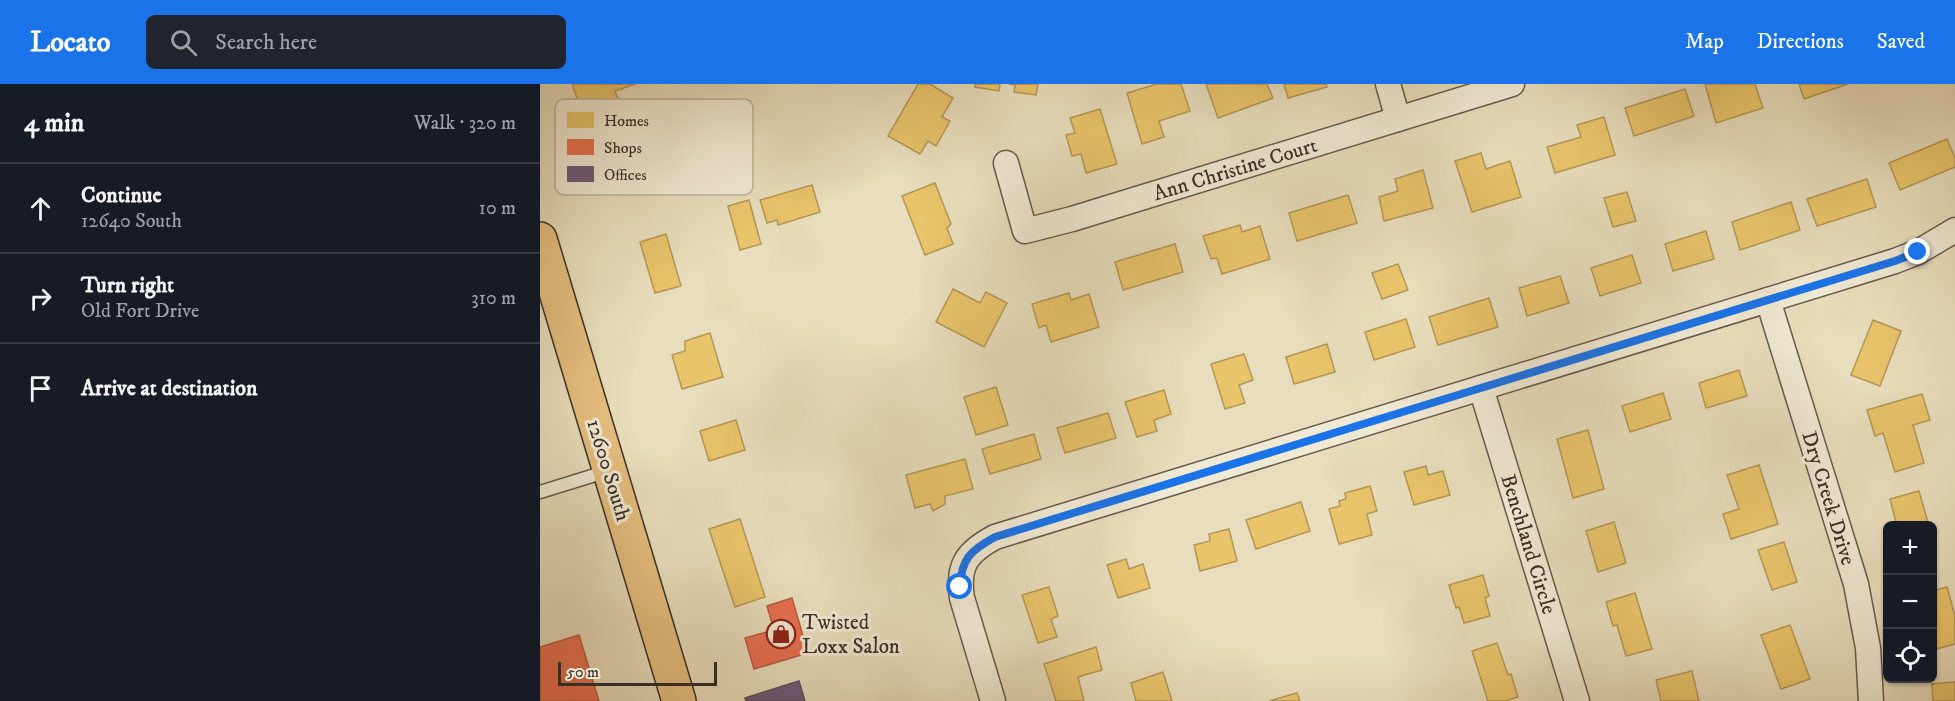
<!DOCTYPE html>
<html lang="en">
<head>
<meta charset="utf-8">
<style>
	body { margin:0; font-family:"IM FELL DW Pica",serif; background:#20242c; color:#f1f3f6 }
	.controls { position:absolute; right:18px; bottom:18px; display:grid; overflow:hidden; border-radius:9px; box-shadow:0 2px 4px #0004 }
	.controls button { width:54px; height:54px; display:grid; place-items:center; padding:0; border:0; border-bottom:2px solid #363941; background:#171b24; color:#f1f3f6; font:30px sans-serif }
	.scale { position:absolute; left:18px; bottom:15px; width:159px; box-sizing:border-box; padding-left:6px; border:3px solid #3a2f27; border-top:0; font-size:16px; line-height:21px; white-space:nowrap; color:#3a2f27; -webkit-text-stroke:4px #f0e9d3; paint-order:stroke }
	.stop { position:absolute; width:18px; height:18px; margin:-14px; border:4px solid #1a73e8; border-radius:50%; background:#fff }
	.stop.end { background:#1a73e8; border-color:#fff; box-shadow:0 2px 6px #0008 }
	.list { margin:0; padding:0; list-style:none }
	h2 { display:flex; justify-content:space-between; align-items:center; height:78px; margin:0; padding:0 24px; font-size:26px }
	h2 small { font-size:20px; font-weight:400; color:#9ea1a6 }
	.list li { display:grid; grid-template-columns:39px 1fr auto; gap:18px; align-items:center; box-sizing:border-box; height:90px; padding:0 24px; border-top:2px solid #363941 }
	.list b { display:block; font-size:22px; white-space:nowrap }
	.list p { margin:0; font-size:20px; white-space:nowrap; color:#9ea1a6 }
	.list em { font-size:20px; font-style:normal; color:#9ea1a6 }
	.icon { flex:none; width:33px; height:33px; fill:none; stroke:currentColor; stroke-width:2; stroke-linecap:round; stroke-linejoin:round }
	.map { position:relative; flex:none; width:1415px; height:617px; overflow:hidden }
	header { display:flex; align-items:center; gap:36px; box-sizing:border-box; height:84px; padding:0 30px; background:#1a73e8; color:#fff }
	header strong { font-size:28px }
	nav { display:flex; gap:33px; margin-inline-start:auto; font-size:21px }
	.search { width:420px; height:54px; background:#20242c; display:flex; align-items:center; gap:15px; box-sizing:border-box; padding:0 21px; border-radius:9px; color:#9ea1a6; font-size:22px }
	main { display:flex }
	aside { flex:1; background:#171b24 }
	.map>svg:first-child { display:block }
</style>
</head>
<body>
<header>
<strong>Locato</strong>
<div class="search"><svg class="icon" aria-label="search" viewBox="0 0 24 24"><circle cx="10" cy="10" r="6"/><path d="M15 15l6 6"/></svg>Search here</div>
<nav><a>Map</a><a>Directions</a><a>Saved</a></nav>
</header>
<main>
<aside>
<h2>4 min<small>Walk · 320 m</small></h2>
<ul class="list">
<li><svg class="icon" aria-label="ahead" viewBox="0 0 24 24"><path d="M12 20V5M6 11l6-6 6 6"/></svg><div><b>Continue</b><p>12640 South</p></div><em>10 m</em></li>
<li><svg class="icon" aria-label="right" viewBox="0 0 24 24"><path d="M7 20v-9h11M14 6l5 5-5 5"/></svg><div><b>Turn right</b><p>Old Fort Drive</p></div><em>310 m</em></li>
<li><svg class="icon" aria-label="arrive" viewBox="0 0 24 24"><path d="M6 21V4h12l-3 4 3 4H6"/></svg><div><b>Arrive at destination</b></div></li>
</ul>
</aside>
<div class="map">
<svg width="1415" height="617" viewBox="0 0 1415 617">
	<rect width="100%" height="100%" fill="#e8ddbc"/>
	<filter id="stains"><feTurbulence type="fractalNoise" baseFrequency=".00333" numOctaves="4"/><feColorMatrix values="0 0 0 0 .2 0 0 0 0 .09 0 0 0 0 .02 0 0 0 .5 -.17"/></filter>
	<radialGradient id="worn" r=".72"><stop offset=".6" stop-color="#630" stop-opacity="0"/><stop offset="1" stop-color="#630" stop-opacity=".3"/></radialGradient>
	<!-- homes -->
	<g fill="#e9c46a" stroke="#b49756" stroke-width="1.5">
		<polygon points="32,0 95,0 75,7 78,15 42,28"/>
		<polygon points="378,0 390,0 413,14 402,33 410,37 396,62 388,57 380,70 348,52"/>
		<polygon points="435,0 460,0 459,7 435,3"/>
		<polygon points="469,0 498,0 496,11 474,8 475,1"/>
		<polygon points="617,0 641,0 650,27 619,37 624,53 602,60 587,9"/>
		<polygon points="666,0 727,0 733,14 678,34"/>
		<polygon points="744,0 786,0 787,3 748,14"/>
		<polygon points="1165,0 1215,0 1223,24 1176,39"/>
		<polygon points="1259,0 1308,0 1264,15"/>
		<polygon points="1145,5 1154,32 1094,52 1085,24"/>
		<polygon points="560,25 577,80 546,89 541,70 532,72 526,51 535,49 530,34"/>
		<polygon points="1064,33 1075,71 1015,89 1007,63 1041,53 1037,41"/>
		<polygon points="1407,55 1415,74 1415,83 1360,106 1349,79"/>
		<polygon points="941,69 946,85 970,77 981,113 932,128 915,77"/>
		<polygon points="883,86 893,124 844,137 839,113 858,107 855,95"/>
		<polygon points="1327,95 1336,123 1277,142 1267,115"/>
		<polygon points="395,99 411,140 407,144 413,160 385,171 362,112"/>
		<polygon points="272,101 280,128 238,141 237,136 227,139 220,116"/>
		<polygon points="1087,108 1096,137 1073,143 1064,114"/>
		<polygon points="808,111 817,139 757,157 749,129"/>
		<polygon points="209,116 221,160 200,166 188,122"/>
		<polygon points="1251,118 1260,146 1200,166 1192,138"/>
		<polygon points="700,141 702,148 720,142 730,175 682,190 677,174 671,175 663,152"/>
		<polygon points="1166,147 1174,175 1133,187 1125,160"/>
		<polygon points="126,150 141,202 115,209 100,158"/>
		<polygon points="635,160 643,188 583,206 575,178"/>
		<polygon points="1092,171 1101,199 1060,212 1051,184"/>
		<polygon points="858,180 868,206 842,215 832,189"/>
		<polygon points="1020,192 1029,219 987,232 979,204"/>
		<polygon points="413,205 440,219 446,208 467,219 444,263 396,238"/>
		<polygon points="529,209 531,216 549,210 559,243 511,258 506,241 499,244 492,220"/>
		<polygon points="949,214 958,243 898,261 889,233"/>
		<polygon points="866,235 875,263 834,276 825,248"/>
		<polygon points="1333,236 1361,247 1340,302 1311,291"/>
		<polygon points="170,249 183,293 142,305 132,271 145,267 145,257"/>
		<polygon points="787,260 795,288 754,300 746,273"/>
		<polygon points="704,270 713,296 699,301 705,319 685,325 671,280"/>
		<polygon points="1199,286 1207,312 1166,324 1159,299"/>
		<polygon points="456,303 468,341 436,351 424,313"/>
		<polygon points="624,306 631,330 614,336 617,347 597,353 585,318"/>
		<polygon points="1123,309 1131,335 1090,348 1082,322"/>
		<polygon points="1382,310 1390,336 1373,341 1384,379 1355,388 1343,349 1335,352 1327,326"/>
		<polygon points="568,329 576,354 525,369 517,344"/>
		<polygon points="196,336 205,366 169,377 160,347"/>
		<polygon points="1048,346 1064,405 1033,414 1017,355"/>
		<polygon points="494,350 501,375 450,390 442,365"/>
		<polygon points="425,375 433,405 405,412 405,420 393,427 390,420 375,424 366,391"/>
		<polygon points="1219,381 1238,440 1191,455 1183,430 1199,425 1187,391"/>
		<polygon points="886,382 888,391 903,387 910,411 874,421 864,388"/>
		<polygon points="830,402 837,427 827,430 832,451 799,460 789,425 800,422 799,417 806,415 805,409"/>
		<polygon points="1379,407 1389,442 1357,442 1350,415"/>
		<polygon points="761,418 770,447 716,465 706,436"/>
		<polygon points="200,435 225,513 195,523 169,445"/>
		<polygon points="1074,438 1086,479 1058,488 1046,447"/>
		<polygon points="689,445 697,477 660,487 654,461 670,457 669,450"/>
		<polygon points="1244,458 1257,498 1232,506 1218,466"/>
		<polygon points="586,475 589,485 603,480 610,504 578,514 567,481"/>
		<polygon points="943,491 949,512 945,514 950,532 924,539 919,523 916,524 909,501"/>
		<polygon points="509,503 518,532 511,535 517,553 498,559 482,511"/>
		<polygon points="1407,503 1415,532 1415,560 1393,566 1392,507"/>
		<polygon points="1095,509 1112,565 1086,572 1077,541 1073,542 1066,518"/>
		<polygon points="1250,541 1270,595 1241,605 1221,551"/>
		<polygon points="957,559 968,591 971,590 978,613 965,617 948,617 932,567"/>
		<polygon points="556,563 562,586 538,593 544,617 516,617 504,580"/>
		<polygon points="1152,587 1159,617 1121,617 1116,596"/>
		<polygon points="623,588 632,617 596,617 591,599"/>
		<polygon points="1415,598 1415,617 1393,617 1392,600"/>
		<polygon points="757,609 760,617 729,617"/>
	</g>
	<!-- shops -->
	<g fill="#e76f51" stroke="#b35c44" stroke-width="1.5">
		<polygon points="252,514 268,569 214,585 205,554 234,546 227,522"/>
		<polygon points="39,551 59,617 0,617 0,563"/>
	</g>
	<!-- offices -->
	<polygon fill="#6d597a" stroke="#5e4c61" stroke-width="1.5" points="259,597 265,617 206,617 205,614"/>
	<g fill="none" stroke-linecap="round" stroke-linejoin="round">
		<!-- service casing -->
		<g stroke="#665a4c" stroke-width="15">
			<polyline id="service" points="0,408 68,387"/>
		</g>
		<!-- minor casing -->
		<g stroke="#665a4c" stroke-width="27">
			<g id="minor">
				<polyline points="848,0 858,35"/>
				<polyline points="466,79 485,147 532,135 972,0"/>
				<polyline points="1228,216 1316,500 1328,564 1331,617"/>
				<polyline points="941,304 1037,617"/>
				<path d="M 453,617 L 422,514 C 417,481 427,468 455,453 L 1355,177 L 1378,168 L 1415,146"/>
			</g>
		</g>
		<!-- primary casing -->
		<g stroke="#3a2f27" stroke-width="36">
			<polyline id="primary" points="0,155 139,617"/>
		</g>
		<!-- service -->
		<use href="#service" stroke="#f0e9d3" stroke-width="12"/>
		<!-- minor -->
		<use href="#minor" stroke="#f0e9d3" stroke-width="24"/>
		<!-- primary -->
		<use href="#primary" stroke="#e4be7e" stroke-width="33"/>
	</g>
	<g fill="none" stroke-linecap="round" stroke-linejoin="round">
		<!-- route -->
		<path stroke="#1a73e8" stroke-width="8" d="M 420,503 C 421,475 431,466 455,453 L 1355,177 L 1378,168"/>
	</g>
	<!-- icons -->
	<defs>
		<g id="shop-ring" transform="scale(1.5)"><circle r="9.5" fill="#f0e9d3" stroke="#8f2418" stroke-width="1.5"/><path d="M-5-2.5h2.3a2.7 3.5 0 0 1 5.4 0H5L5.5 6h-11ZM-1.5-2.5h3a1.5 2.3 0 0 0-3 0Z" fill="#8f2418"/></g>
	</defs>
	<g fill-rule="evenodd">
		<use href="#shop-ring" x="241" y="550"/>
	</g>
	<g text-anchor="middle" stroke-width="6" stroke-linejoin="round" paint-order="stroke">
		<!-- street labels -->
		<g font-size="21" fill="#3a2f27" stroke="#f0e9d3">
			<text transform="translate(695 85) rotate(-17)" y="7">Ann Christine Court</text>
			<text transform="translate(69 386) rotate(73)" y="7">12600 South</text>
			<text transform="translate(1289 414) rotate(73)" y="7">Dry Creek Drive</text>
			<text transform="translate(989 460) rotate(73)" y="7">Benchland Circle</text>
		</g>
		<!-- poi labels -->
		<g font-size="21" fill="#3a2f27" stroke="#f0e9d3" text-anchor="start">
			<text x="262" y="545">Twisted<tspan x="262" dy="24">Loxx Salon</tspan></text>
		</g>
	</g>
	<!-- legend -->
	<rect x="15" y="15" width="198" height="96" rx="9" fill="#f0e9d3" stroke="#b9b19f" stroke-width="1.5"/>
	<rect x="27" y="28" width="27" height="16" fill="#e9c46a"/>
	<rect x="27" y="55" width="27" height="16" fill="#e76f51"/>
	<rect x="27" y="82" width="27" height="16" fill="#6d597a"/>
	<g font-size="16" fill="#3a2f27">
		<text x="64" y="42">Homes</text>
		<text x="64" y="69">Shops</text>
		<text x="64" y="96">Offices</text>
	</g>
	<rect width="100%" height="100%" filter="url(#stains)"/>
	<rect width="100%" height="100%" fill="url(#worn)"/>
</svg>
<div class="controls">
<button>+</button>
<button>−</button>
<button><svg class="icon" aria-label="locate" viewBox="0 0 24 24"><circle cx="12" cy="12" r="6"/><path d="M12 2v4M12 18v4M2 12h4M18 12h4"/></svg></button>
</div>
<div class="scale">50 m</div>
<div class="stop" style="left:420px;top:503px"></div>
<div class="stop end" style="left:1378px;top:168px"></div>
</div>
</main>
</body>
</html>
